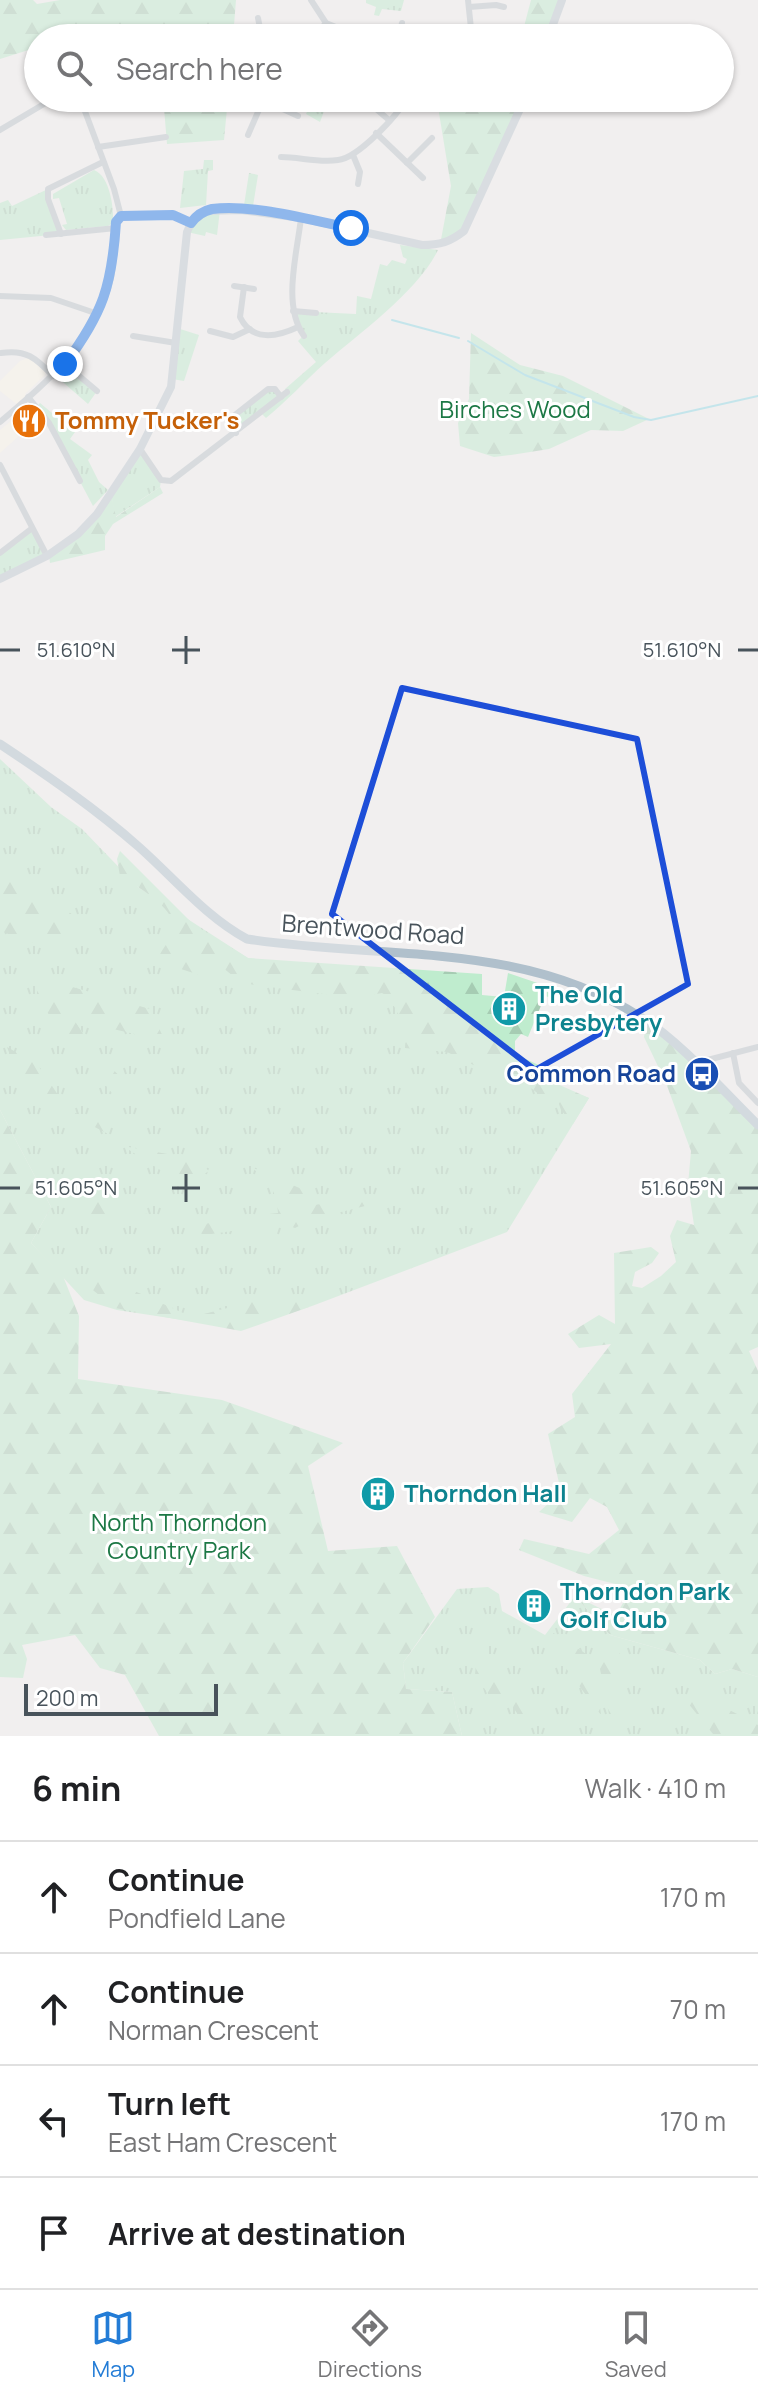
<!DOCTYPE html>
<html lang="en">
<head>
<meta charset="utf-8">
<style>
	body { margin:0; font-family:Manrope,sans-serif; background:#f2f2f2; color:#202124 }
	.scale { position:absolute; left:24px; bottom:20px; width:194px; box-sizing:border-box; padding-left:8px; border:4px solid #48535b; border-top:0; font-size:22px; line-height:28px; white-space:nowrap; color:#48535b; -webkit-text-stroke:6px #fff; paint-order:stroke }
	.stop { position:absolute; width:24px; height:24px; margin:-18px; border:6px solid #1a73e8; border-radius:50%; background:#fff }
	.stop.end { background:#1a73e8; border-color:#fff; box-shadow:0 2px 8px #0008 }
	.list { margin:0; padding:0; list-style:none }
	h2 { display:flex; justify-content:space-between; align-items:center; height:104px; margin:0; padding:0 32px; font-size:34px }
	h2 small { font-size:26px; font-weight:400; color:#757577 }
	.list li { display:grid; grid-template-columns:52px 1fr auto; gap:24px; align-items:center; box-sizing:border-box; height:112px; padding:0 32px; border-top:2px solid #e0e0e0 }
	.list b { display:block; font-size:30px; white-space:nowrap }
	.list p { margin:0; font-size:26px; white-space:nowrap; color:#757577 }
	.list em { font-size:26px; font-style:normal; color:#757577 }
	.icon { flex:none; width:44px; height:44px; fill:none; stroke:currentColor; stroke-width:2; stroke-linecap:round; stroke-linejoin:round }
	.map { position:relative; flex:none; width:758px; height:1736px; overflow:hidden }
	.search { position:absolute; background:#fff; box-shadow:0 2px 6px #0004; left:24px; right:24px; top:24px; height:88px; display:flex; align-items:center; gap:20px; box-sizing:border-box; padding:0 28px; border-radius:44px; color:#757577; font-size:30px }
	.sheet { height:552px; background:#fff }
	nav { display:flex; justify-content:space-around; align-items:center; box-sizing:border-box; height:112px; border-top:2px solid #e0e0e0; background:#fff; font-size:22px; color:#757577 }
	nav a { display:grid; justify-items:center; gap:4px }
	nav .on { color:#237cd6 }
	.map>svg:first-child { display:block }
</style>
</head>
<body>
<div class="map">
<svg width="758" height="1736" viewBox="0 0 758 1736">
	<defs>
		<pattern id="grass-tufts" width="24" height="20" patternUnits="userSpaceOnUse" patternTransform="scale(2)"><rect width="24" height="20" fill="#bfecce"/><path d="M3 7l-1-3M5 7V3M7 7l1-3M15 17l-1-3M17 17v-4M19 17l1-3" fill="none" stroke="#a6ccb3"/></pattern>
		<pattern id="forest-firs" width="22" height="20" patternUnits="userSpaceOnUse" patternTransform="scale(2)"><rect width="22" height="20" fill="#bfecce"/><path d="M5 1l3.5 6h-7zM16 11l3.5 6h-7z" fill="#a6ccb3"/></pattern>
	</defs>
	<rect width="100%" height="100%" fill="#f1efef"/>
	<!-- commercial -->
	<polygon fill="#fbf5e9" points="30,357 46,371 45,375 25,394 36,410 38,419 0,453 0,430 24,410 0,391 0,381 20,361"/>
	<!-- grass -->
	<g fill="url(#grass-tufts)">
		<polygon points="366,0 404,0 401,11 382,9 379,16 374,15 376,7 366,3"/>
		<polygon points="310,98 329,98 320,122 306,114 310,105 307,103"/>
		<polygon points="204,160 213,160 213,170 208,171 206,205 180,208 184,171 203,169"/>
		<path d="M 94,170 C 110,176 114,208 113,223 L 108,226 L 66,230 L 62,225 L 67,224 L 59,198 L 53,199 L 53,194 Z"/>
		<polygon points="249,173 258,175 253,206 244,205"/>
		<polygon points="48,189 61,234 0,240 0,203 8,200 12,206"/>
		<polygon points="220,210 217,235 206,232 205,236 187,232 195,218"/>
		<path d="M 400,245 L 438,250 C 418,291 360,333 325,363 C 305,381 287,401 266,418 L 261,413 L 236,433 L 231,428 L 231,418 L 268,389 L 279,393 L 286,392 L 285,389 L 316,362 L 298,341 L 304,335 L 293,311 L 356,314 L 357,296 L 371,299 L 380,264 L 387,266 L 392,260 L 405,264 L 407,259 L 403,257 Z"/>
		<polygon points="177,328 199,335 184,381 172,379"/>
		<polygon points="67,366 97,391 88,404 57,377"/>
		<polygon points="40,403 75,432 70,439 92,455 88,460 99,482 108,490 93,506 49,423 37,406"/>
		<polygon points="140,449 161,480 160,487 115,517 111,493"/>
		<polygon points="31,529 47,556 0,579 0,553"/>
		<polygon points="0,759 51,807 82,829 138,887 248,958 388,976 428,1036 589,1098 507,1232 312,1306 242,1329 117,1310 84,1300 31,1243 51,1207 0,1110"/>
		<polygon points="488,1587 499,1594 502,1611 545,1635 575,1596 610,1635 700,1660 715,1674 732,1669 758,1677 758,1736 462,1736 452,1692 406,1689 403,1663 457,1589"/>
	</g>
	<!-- forest -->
	<g fill="url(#forest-firs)">
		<polygon points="0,0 33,0 37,4 60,0 236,0 233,38 172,38 171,27 68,38 38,38 38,47 0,59"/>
		<polygon points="531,0 562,0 548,38 521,38"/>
		<polygon points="167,98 228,98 224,140 167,144 164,108"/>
		<polygon points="443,98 525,98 464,231 440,245 451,186 439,113"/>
		<polygon points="471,333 520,365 563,376 649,419 623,431 591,430 549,449 511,455 494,457 460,446 458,423 469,399"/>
		<polygon points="160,487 163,493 113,524 105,536 105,550 50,563 49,555 68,543 111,493 116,517"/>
		<path d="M 120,851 L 193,924 L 248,958 L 482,974 L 482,995 L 504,997 L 508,973 L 558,990 L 552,998 L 545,996 L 528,1037 L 521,1034 L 515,1041 L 515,1054 L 545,1068 L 555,1083 L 589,1098 L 573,1124 L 561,1110 L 557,1098 L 547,1101 C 534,1090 521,1078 504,1080 L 447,1052 L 405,1048 L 406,1028 L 389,997 L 382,993 L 354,998 L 254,985 L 239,981 L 222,967 L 206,977 L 162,963 L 159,957 C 162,948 173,938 174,929 C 175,907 136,886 120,876 L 117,859 Z"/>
		<path d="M 0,855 L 74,916 L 78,935 C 48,950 28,944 0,930 Z"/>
		<polygon points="37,977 150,1009 165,1041 74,1020 92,1046 85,1058 37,1000"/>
		<polygon points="647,1021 758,1125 758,1347 749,1351 758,1371 758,1677 732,1669 715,1674 700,1660 610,1635 575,1596 616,1616 631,1588 584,1576 519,1550 524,1539 589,1554 619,1530 607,1507 590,1498 572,1522 539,1512 561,1492 548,1434 575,1417 572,1394 611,1344 579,1348 568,1334 599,1315 615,1324 614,1253 651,1247 659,1253 652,1263 635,1272 632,1286 642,1288 661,1276 676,1262 670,1236 677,1220 694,1225 688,1185 691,1151 666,1083 644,1037"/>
		<polygon points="7,1047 37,1064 69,1111 20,1081"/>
		<polygon points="99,1056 134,1090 117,1099 97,1075"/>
		<polygon points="0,1110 51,1207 31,1243 63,1276 79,1316 78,1379 222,1400 343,1443 308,1466 328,1551 397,1546 435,1617 403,1663 406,1689 452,1692 462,1736 159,1736 125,1675 100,1668 75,1635 22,1645 27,1659 23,1678 0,1677"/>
		<polygon points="75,1113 112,1122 108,1134 76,1117"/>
		<polygon points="123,1146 195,1159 209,1171 185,1186"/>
		<path d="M 251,1167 L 304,1190 L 314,1205 L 370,1197 L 373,1204 L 313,1219 L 295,1228 L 281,1223 L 275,1228 L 278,1236 L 263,1240 L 260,1224 L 269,1214 L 278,1213 C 277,1190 268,1181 251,1167 Z"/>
		<polygon points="64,1170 125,1214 93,1232 67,1193"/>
		<polygon points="144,1213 191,1226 229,1220 245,1229 205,1235"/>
		<polygon points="108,1279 192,1317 282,1294 309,1307 241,1331 115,1308 83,1282"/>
		<polygon points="552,1632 594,1659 601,1715 556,1655 550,1652"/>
		<path d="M 487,1643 L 487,1662 L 500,1683 C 524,1690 536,1707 530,1732 L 510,1703 L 491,1698 L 475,1675 L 477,1652 Z"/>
		<polygon points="613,1649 638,1666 632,1680 620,1679 617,1692 620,1715 609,1714 599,1664"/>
		<polygon points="701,1695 758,1725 758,1736 713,1734 683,1697"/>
	</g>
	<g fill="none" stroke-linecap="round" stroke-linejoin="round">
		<!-- stream -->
		<g stroke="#8fd9e7" stroke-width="2">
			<polyline points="392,320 459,338"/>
			<polyline points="468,341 525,375 634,417 651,420 758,396"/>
		</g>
		<!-- street -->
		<g stroke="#bbc4cb" stroke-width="6">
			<polyline points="311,0 326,23 363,38"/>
			<polyline points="468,0 472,38"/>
			<polyline points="469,7 496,5 504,7"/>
			<polyline points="258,18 262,38"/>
			<polyline points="313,38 326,23"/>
			<polyline points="398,38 402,23"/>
			<polyline points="80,98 114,189 121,216"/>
			<polyline points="360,98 368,102 389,120"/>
			<polyline points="263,100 298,116"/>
			<polyline points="0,130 54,98"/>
			<polyline points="376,133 423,178"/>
			<polyline points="248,135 264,98"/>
			<polyline points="98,147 166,137"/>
			<polyline points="353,155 360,172 358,184"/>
			<path d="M 281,157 C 300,157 318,163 338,160 C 358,158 397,116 407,98"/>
			<polyline points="407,163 432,138"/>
			<polyline points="121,216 173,215 191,223"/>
			<path d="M 301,218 C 297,254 282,305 304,336"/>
			<polyline points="61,234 48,199 48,189 103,162"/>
			<polyline points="46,235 116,228"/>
			<polyline points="234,286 254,289"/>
			<path d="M 244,287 L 240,317 C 252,342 277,337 298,327"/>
			<polyline points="0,296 51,298 98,314"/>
			<polyline points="293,311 316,313"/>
			<polyline points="210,331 233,337 250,329"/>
			<polyline points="133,336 176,343"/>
			<path d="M 1,353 C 26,349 36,358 53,376"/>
			<polyline points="65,364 97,391"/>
			<polyline points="28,397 49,423 80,481"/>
			<path d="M 0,422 C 47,382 96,341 111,278 C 115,260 115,241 116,222 L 121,216"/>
			<polyline points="236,433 229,423 231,418 268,389 275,389 281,397"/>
			<polyline points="140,449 161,480 171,481 287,392"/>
			<polyline points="0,465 47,556"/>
			<polyline points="0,553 31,529"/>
			<polyline points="733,1053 739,1083 758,1103"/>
			<polyline points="696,1063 758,1047"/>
		</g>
		<!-- secondary -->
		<g stroke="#bdc8d1" stroke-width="8">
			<polyline points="548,38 562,0"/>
			<path d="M 0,579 L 47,556 L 78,534 L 97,514 L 140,449 L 171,387 L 187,232 L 191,223 L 206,211 L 241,210 L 301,218 L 422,245 C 440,245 450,242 464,231 L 525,98"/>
		</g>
		<!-- primary -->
		<path stroke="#b0c0cc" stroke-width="9" d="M 0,744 C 48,776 96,809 139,847 C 174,878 206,917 247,939 C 381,960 522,940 642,1018 C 681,1042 724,1092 758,1125"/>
	</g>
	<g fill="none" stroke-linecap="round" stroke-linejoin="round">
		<!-- route -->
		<path stroke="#1a73e8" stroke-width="10" d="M 65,364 C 103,313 112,286 116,222 L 121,216 L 173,215 L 191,223 C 196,216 203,211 212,209 C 254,204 309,220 351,228"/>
	</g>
	<!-- marked area -->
	<path d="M0 0H758V1736H0ZM 402,688 L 637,739 L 688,984 L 535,1070 L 332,914 Z" fill="#f1efef" fill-opacity=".55" fill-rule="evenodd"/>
	<path fill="none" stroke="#1d4ed8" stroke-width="6" stroke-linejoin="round" d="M 402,688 L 637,739 L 688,984 L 535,1070 L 332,914 Z"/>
	<!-- ticks -->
	<path fill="none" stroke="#48535b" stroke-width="3" d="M 186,636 L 186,664M 0,650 L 20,650M 172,650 L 200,650M 738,650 L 758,650M 186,1174 L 186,1202M 0,1188 L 20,1188M 172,1188 L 200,1188M 738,1188 L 758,1188"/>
	<!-- icons -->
	<defs>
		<g id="restaurant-disc" transform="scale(1.8)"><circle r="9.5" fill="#e8710a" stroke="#fff"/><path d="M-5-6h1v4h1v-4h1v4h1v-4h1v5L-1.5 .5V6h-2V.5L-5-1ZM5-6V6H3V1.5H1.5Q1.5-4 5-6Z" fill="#fff"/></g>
		<g id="building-disc" transform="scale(1.8)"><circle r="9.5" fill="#0f9aa8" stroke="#fff"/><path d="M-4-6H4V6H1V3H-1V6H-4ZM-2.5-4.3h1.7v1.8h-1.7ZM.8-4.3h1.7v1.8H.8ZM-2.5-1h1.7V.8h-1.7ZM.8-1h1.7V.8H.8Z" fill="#fff"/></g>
		<g id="bus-disc" transform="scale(1.8)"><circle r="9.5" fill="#1a4fb4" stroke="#fff"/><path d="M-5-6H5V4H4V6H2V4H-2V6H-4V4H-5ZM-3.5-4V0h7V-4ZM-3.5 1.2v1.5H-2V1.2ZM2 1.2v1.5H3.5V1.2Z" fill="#fff"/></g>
	</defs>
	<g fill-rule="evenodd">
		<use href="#restaurant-disc" x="29" y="421"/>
		<use href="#building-disc" x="509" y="1009"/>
		<use href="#bus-disc" x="702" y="1074"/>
		<use href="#building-disc" x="378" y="1494"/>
		<use href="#building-disc" x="534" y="1606"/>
	</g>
	<g text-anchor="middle" stroke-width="6" stroke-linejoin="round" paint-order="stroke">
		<!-- park labels -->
		<g font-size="24" fill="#1c7845" stroke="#fff">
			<text x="515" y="418">Birches Wood</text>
			<text x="179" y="1531">North Thorndon<tspan x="179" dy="28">Country Park</tspan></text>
		</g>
		<!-- food labels -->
		<g font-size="24" font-weight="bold" fill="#c56008" stroke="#fff" text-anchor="start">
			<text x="55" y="429">Tommy Tucker's</text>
		</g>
		<!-- street labels -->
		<g font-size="24" fill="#48535b" stroke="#fff">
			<text transform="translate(373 930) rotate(4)" y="8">Brentwood Road</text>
		</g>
		<!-- culture labels -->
		<g font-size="24" font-weight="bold" fill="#0d838f" stroke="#fff" text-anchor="start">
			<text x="535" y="1003">The Old<tspan x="535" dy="28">Presbytery</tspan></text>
			<text x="404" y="1502">Thorndon Hall</text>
			<text x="560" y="1600">Thorndon Park<tspan x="560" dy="28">Golf Club</tspan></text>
		</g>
		<!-- transit labels -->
		<g font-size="24" font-weight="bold" fill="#164399" stroke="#fff" text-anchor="end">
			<text x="676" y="1082">Common Road</text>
		</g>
	</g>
	<g font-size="20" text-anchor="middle" fill="#48535b" stroke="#fff" stroke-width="6" stroke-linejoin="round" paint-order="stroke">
		<text x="76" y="657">51.610°N</text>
		<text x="682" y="657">51.610°N</text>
		<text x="76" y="1195">51.605°N</text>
		<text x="682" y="1195">51.605°N</text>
	</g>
</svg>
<div class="scale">200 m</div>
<div class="stop" style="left:351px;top:228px"></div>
<div class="stop end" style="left:65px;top:364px"></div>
<div class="search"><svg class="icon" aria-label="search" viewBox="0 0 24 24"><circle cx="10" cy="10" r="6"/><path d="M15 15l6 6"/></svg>Search here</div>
</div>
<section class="sheet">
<h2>6 min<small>Walk · 410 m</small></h2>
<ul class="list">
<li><svg class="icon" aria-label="ahead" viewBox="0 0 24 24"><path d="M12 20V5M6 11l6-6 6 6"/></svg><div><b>Continue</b><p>Pondfield Lane</p></div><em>170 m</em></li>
<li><svg class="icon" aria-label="ahead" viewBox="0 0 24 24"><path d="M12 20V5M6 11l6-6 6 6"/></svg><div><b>Continue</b><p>Norman Crescent</p></div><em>70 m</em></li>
<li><svg class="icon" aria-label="left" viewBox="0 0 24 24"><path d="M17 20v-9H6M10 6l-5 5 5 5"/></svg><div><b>Turn left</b><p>East Ham Crescent</p></div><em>170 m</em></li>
<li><svg class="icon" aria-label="arrive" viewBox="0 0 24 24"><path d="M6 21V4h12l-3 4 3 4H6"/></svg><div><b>Arrive at destination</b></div></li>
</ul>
</section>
<nav>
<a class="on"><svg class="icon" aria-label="map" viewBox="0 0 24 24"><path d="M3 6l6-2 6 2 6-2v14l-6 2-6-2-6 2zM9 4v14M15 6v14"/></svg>Map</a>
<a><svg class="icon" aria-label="directions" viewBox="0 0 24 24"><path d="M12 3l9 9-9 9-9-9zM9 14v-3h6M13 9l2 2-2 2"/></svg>Directions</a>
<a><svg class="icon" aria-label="saved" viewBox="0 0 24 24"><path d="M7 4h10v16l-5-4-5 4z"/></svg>Saved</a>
</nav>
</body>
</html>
